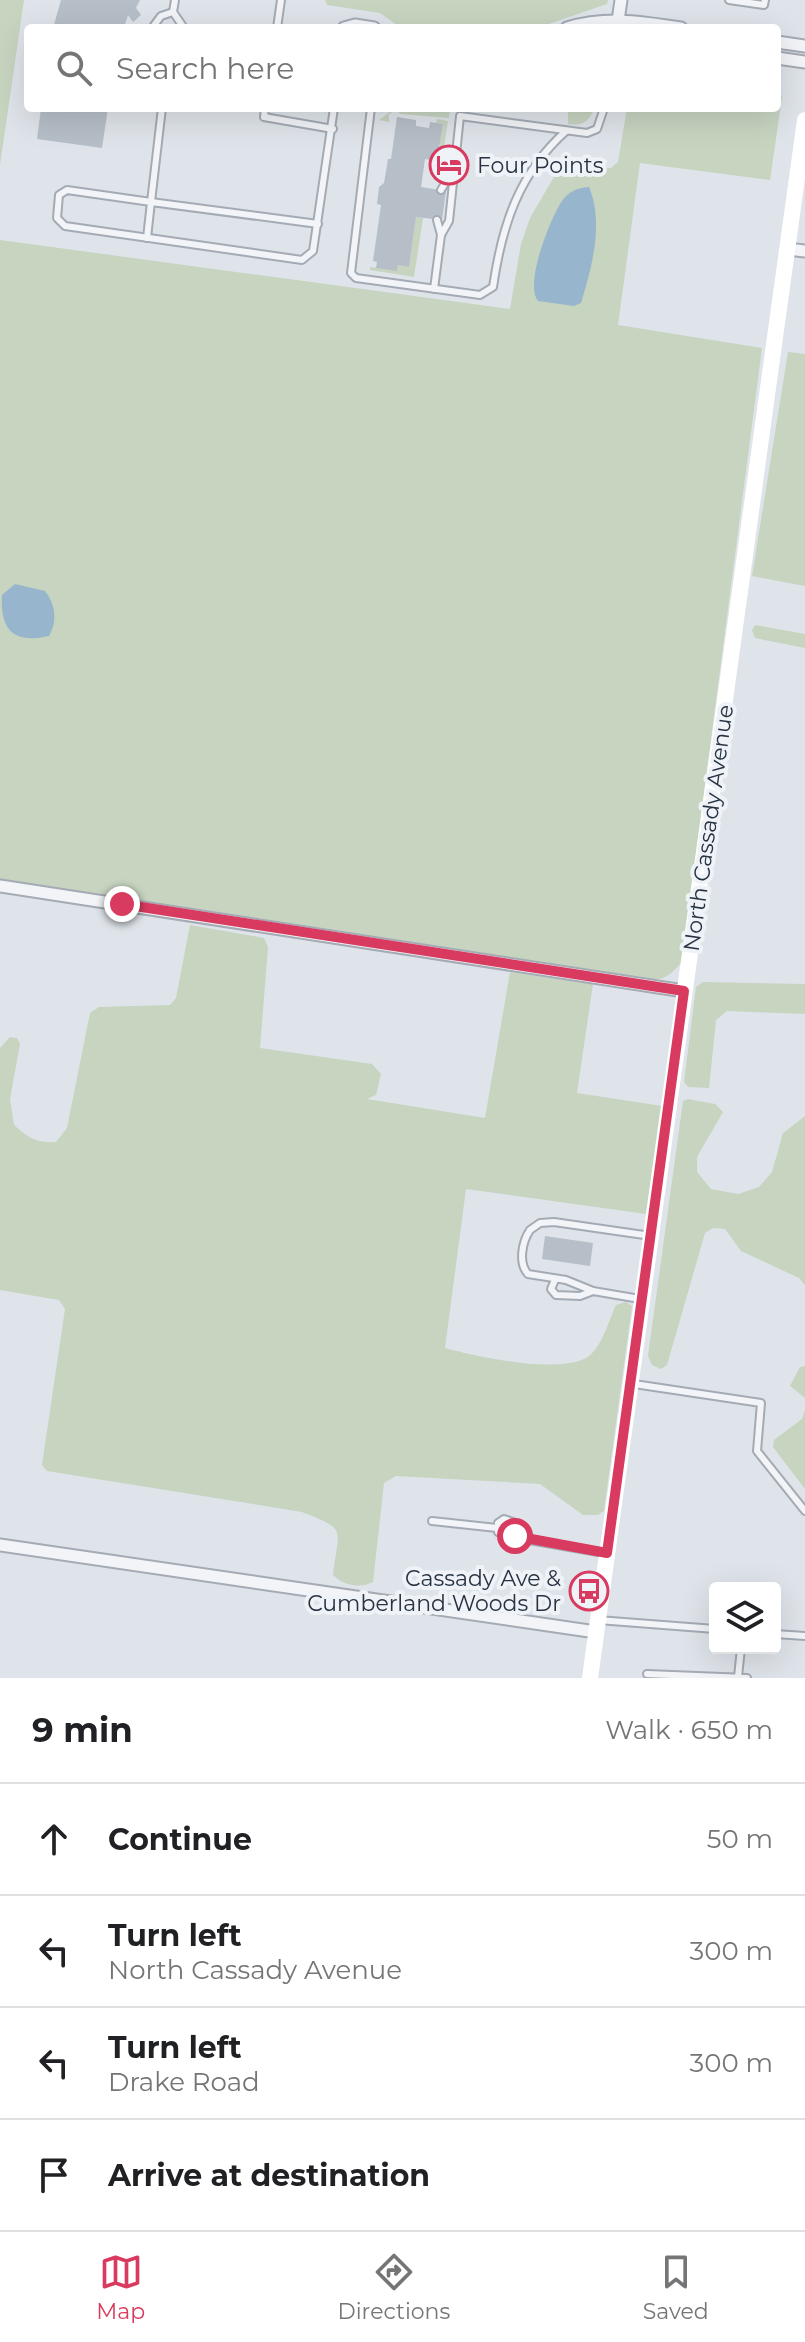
<!DOCTYPE html>
<html lang="en">
<head>
<meta charset="utf-8">
<style>
	body { margin:0; font-family:Montserrat,sans-serif; background:#f6f6f6; color:#202124 }
	.controls { position:absolute; right:24px; bottom:24px; display:grid; overflow:hidden; border-radius:8px; box-shadow:0 8px 32px #0002 }
	.controls button { width:72px; height:72px; display:grid; place-items:center; padding:0; border:0; border-bottom:2px solid #e0e0e0; background:#fff; color:#202124; font:40px sans-serif }
	.stop { position:absolute; width:24px; height:24px; margin:-18px; border:6px solid #d83b5f; border-radius:50%; background:#fff }
	.stop.end { background:#d83b5f; border-color:#fff; box-shadow:0 2px 8px #0008 }
	.list { margin:0; padding:0; list-style:none }
	h2 { display:flex; justify-content:space-between; align-items:center; height:104px; margin:0; padding:0 32px; font-size:34px }
	h2 small { font-size:26px; font-weight:400; color:#757577 }
	.list li { display:grid; grid-template-columns:52px 1fr auto; gap:24px; align-items:center; box-sizing:border-box; height:112px; padding:0 32px; border-top:2px solid #e0e0e0 }
	.list b { display:block; font-size:30px; white-space:nowrap }
	.list p { margin:0; font-size:26px; white-space:nowrap; color:#757577 }
	.list em { font-size:26px; font-style:normal; color:#757577 }
	.icon { flex:none; width:44px; height:44px; fill:none; stroke:currentColor; stroke-width:2; stroke-linecap:round; stroke-linejoin:round }
	.map { position:relative; flex:none; width:805px; height:1678px; overflow:hidden }
	.search { position:absolute; background:#fff; box-shadow:0 8px 32px #0002; left:24px; right:24px; top:24px; height:88px; display:flex; align-items:center; gap:20px; box-sizing:border-box; padding:0 28px; border-radius:8px; color:#757577; font-size:30px }
	.sheet { height:552px; background:#fff }
	nav { display:flex; justify-content:space-around; align-items:center; box-sizing:border-box; height:112px; border-top:2px solid #e0e0e0; background:#fff; font-size:22px; color:#757577 }
	nav a { display:grid; justify-items:center; gap:4px }
	nav .on { color:#d83b5f }
	.map>svg:first-child { display:block }
</style>
</head>
<body>
<div class="map">
<svg width="805" height="1678" viewBox="0 0 805 1678">
	<rect width="100%" height="100%" fill="#dfe4ea"/>
	<!-- green -->
	<g fill="#c6d4c0">
		<polygon points="0,0 24,0 0,165"/>
		<polygon points="325,0 608,0 607,4 537,28 401,28 380,13 327,5"/>
		<path d="M 777,80 L 782,97 L 770,180 L 640,163 L 618,325 L 762,348 L 682,962 C 673,972 668,978 655,980 L 0,882 L 0,240 L 510,309 L 521,244 L 530,218 L 558,170 L 570,166 L 611,168 L 618,162 L 627,108 L 777,108 Z"/>
		<polygon points="395,108 450,108 449,118 400,114 397,110 389,114 389,122 379,120"/>
		<path d="M 547,108 L 594,108 C 591,121 580,127 568,124 L 568,111 Z"/>
		<polygon points="437,119 448,121 441,167 437,161 443,124 436,123"/>
		<polygon points="416,217 423,218 414,277 370,270 370,267 396,270 398,265 409,267"/>
		<polygon points="788,352 805,354 805,586 752,576"/>
		<polygon points="755,625 805,634 805,648 755,638 752,630"/>
		<path d="M 190,925 L 264,938 L 268,947 L 260,1048 L 372,1064 L 381,1074 L 376,1095 L 367,1099 L 485,1118 L 510,972 L 593,984 L 577,1093 L 662,1106 L 646,1214 L 466,1189 L 445,1348 C 478,1357 555,1374 586,1358 C 601,1350 609,1320 616,1305 L 626,1302 L 632,1306 L 604,1511 L 598,1515 L 583,1515 L 540,1484 L 396,1476 L 384,1483 L 373,1582 C 359,1589 343,1585 333,1575 C 338,1529 349,1530 302,1512 L 47,1471 L 42,1465 L 65,1309 L 59,1300 L 0,1290 L 0,1048 L 10,1037 L 17,1038 L 20,1044 L 10,1099 L 14,1125 C 27,1137 38,1144 56,1142 L 67,1128 L 90,1013 L 99,1007 L 170,1005 L 176,998 Z"/>
		<polygon points="703,982 805,984 805,1014 727,1011 716,1020 709,1088 688,1087 684,1082 696,987"/>
		<polygon points="688,1099 715,1104 723,1112 697,1157 697,1172 711,1189 738,1194 759,1187 772,1172 783,1133 805,1116 805,1285 799,1278 741,1251 725,1229 713,1228 705,1233 667,1365 661,1369 652,1365 648,1356 683,1101"/>
		<polygon points="805,1366 805,1398 790,1386 800,1367"/>
		<polygon points="805,1410 805,1489 773,1447 774,1440 802,1419"/>
	</g>
	<!-- water -->
	<g fill="#97b5cc">
		<path d="M 589,187 C 604,223 592,267 581,303 L 574,306 L 538,301 C 524,284 550,219 562,201 C 569,191 577,188 589,187 Z"/>
		<path d="M 15,584 L 45,591 C 55,604 58,620 49,636 C 14,644 0,631 2,595 Z"/>
	</g>
	<!-- building -->
	<g fill="#b6bec7">
		<polygon points="61,0 140,0 136,8 141,15 133,22 128,15 124,28 53,28"/>
		<polygon points="41,108 108,108 102,148 37,139"/>
		<polygon points="397,117 416,120 416,126 429,128 430,122 443,124 437,161 425,159 421,187 446,191 442,220 416,217 409,267 398,265 397,271 376,268 377,262 373,261 381,205 377,204 379,187 384,183 388,159 391,159"/>
		<polygon points="545,1236 593,1243 590,1266 542,1259"/>
	</g>
	<g fill="none" stroke-linecap="round" stroke-linejoin="round">
		<!-- service casing -->
		<g stroke="#a4abb4" stroke-width="10">
			<g id="service">
				<polyline points="729,0 764,5 765,0"/>
				<polyline points="173,12 175,0"/>
				<polyline points="152,28 161,16 173,12 184,28"/>
				<polyline points="277,28 281,0"/>
				<polyline points="162,108 151,202 67,190 59,195 57,218 65,226 302,260 313,251 334,108"/>
				<polyline points="265,108 264,117 333,129"/>
				<path d="M 371,108 L 351,273 L 356,278 L 480,295 L 493,287 C 502,225 519,173 566,131"/>
				<polyline points="441,190 452,172"/>
				<polyline points="437,220 441,235"/>
				<polyline points="147,238 151,202 318,224"/>
				<polyline points="434,289 441,235 449,221 460,116 587,133 597,129 604,108"/>
				<polyline points="555,1280 551,1289 556,1295 580,1296 593,1291"/>
				<path d="M 640,1299 L 593,1291 L 566,1280 L 528,1274 C 518,1263 522,1242 530,1230 L 540,1223 L 554,1222 L 651,1236"/>
				<polyline points="634,1384 761,1403 757,1451 805,1511"/>
				<polyline points="432,1521 497,1528"/>
				<polyline points="525,1538 513,1522 504,1519 498,1523 498,1532 506,1536 604,1553"/>
				<polyline points="598,1620 715,1629"/>
				<polyline points="775,1634 805,1636"/>
				<polyline points="647,1674 747,1678"/>
				<polyline points="738,1677 741,1648"/>
			</g>
		</g>
		<!-- minor casing -->
		<g stroke="#a4abb4" stroke-width="15">
			<g id="minor">
				<polyline points="344,28 355,25 374,28"/>
				<path d="M 567,28 C 607,16 641,22 681,28"/>
				<polyline points="617,28 621,0"/>
				<polyline points="777,42 805,46"/>
				<polyline points="777,58 805,62"/>
				<polyline points="788,249 805,251"/>
				<polyline points="0,886 684,991"/>
				<polyline points="0,1545 596,1632"/>
			</g>
		</g>
		<!-- service -->
		<use href="#service" stroke="#f2f4f7" stroke-width="6"/>
		<!-- minor -->
		<use href="#minor" stroke="#f2f4f7" stroke-width="11"/>
		<!-- secondary -->
		<polyline stroke="#fff" stroke-width="16" points="590,1678 805,120"/>
	</g>
	<g fill="none" stroke-linecap="round" stroke-linejoin="round">
		<!-- route -->
		<polyline stroke="#d83b5f" stroke-width="10" points="122,904 684,991 607,1553 515,1536"/>
	</g>
	<!-- icons -->
	<defs>
		<g id="hotel-ring" transform="scale(2)"><circle r="9.5" fill="#eff3f7" stroke="#d83b5f" stroke-width="1.5"/><path d="M-6-4.5h1.5V1H6V5H4.5V3h-9V5H-6ZM-4 0a1.8 1.8 0 1 1 3.6 0ZM.5 0V-2.5h3Q6-2.5 6 0Z" fill="#d83b5f"/></g>
		<g id="bus-ring" transform="scale(2)"><circle r="9.5" fill="#eff3f7" stroke="#d83b5f" stroke-width="1.5"/><path d="M-5-6H5V4H4V6H2V4H-2V6H-4V4H-5ZM-3.5-4V0h7V-4ZM-3.5 1.2v1.5H-2V1.2ZM2 1.2v1.5H3.5V1.2Z" fill="#d83b5f"/></g>
	</defs>
	<g fill-rule="evenodd">
		<use href="#hotel-ring" x="449" y="165"/>
		<use href="#bus-ring" x="589" y="1591"/>
	</g>
	<g text-anchor="middle" stroke-width="8" stroke-linejoin="round" paint-order="stroke">
		<!-- poi labels -->
		<g font-size="22" fill="#273342" stroke="#eff3f7" text-anchor="start">
			<text x="477" y="173">Four Points</text>
			<text x="561" y="1586" text-anchor="end">Cassady Ave &amp;<tspan x="561" dy="25">Cumberland Woods Dr</tspan></text>
		</g>
		<!-- street labels -->
		<g font-size="22" fill="#273342" stroke="#eff3f7">
			<text transform="translate(708 828) rotate(-82)" y="8">North Cassady Avenue</text>
		</g>
	</g>
</svg>
<div class="controls">
<button><svg class="icon" aria-label="layers" viewBox="0 0 24 24"><path d="M12 4l9 5-9 5-9-5zM3 14l9 5 9-5"/></svg></button>
</div>
<div class="stop" style="left:515px;top:1536px"></div>
<div class="stop end" style="left:122px;top:904px"></div>
<div class="search"><svg class="icon" aria-label="search" viewBox="0 0 24 24"><circle cx="10" cy="10" r="6"/><path d="M15 15l6 6"/></svg>Search here</div>
</div>
<section class="sheet">
<h2>9 min<small>Walk · 650 m</small></h2>
<ul class="list">
<li><svg class="icon" aria-label="ahead" viewBox="0 0 24 24"><path d="M12 20V5M6 11l6-6 6 6"/></svg><div><b>Continue</b></div><em>50 m</em></li>
<li><svg class="icon" aria-label="left" viewBox="0 0 24 24"><path d="M17 20v-9H6M10 6l-5 5 5 5"/></svg><div><b>Turn left</b><p>North Cassady Avenue</p></div><em>300 m</em></li>
<li><svg class="icon" aria-label="left" viewBox="0 0 24 24"><path d="M17 20v-9H6M10 6l-5 5 5 5"/></svg><div><b>Turn left</b><p>Drake Road</p></div><em>300 m</em></li>
<li><svg class="icon" aria-label="arrive" viewBox="0 0 24 24"><path d="M6 21V4h12l-3 4 3 4H6"/></svg><div><b>Arrive at destination</b></div></li>
</ul>
</section>
<nav>
<a class="on"><svg class="icon" aria-label="map" viewBox="0 0 24 24"><path d="M3 6l6-2 6 2 6-2v14l-6 2-6-2-6 2zM9 4v14M15 6v14"/></svg>Map</a>
<a><svg class="icon" aria-label="directions" viewBox="0 0 24 24"><path d="M12 3l9 9-9 9-9-9zM9 14v-3h6M13 9l2 2-2 2"/></svg>Directions</a>
<a><svg class="icon" aria-label="saved" viewBox="0 0 24 24"><path d="M7 4h10v16l-5-4-5 4z"/></svg>Saved</a>
</nav>
</body>
</html>
